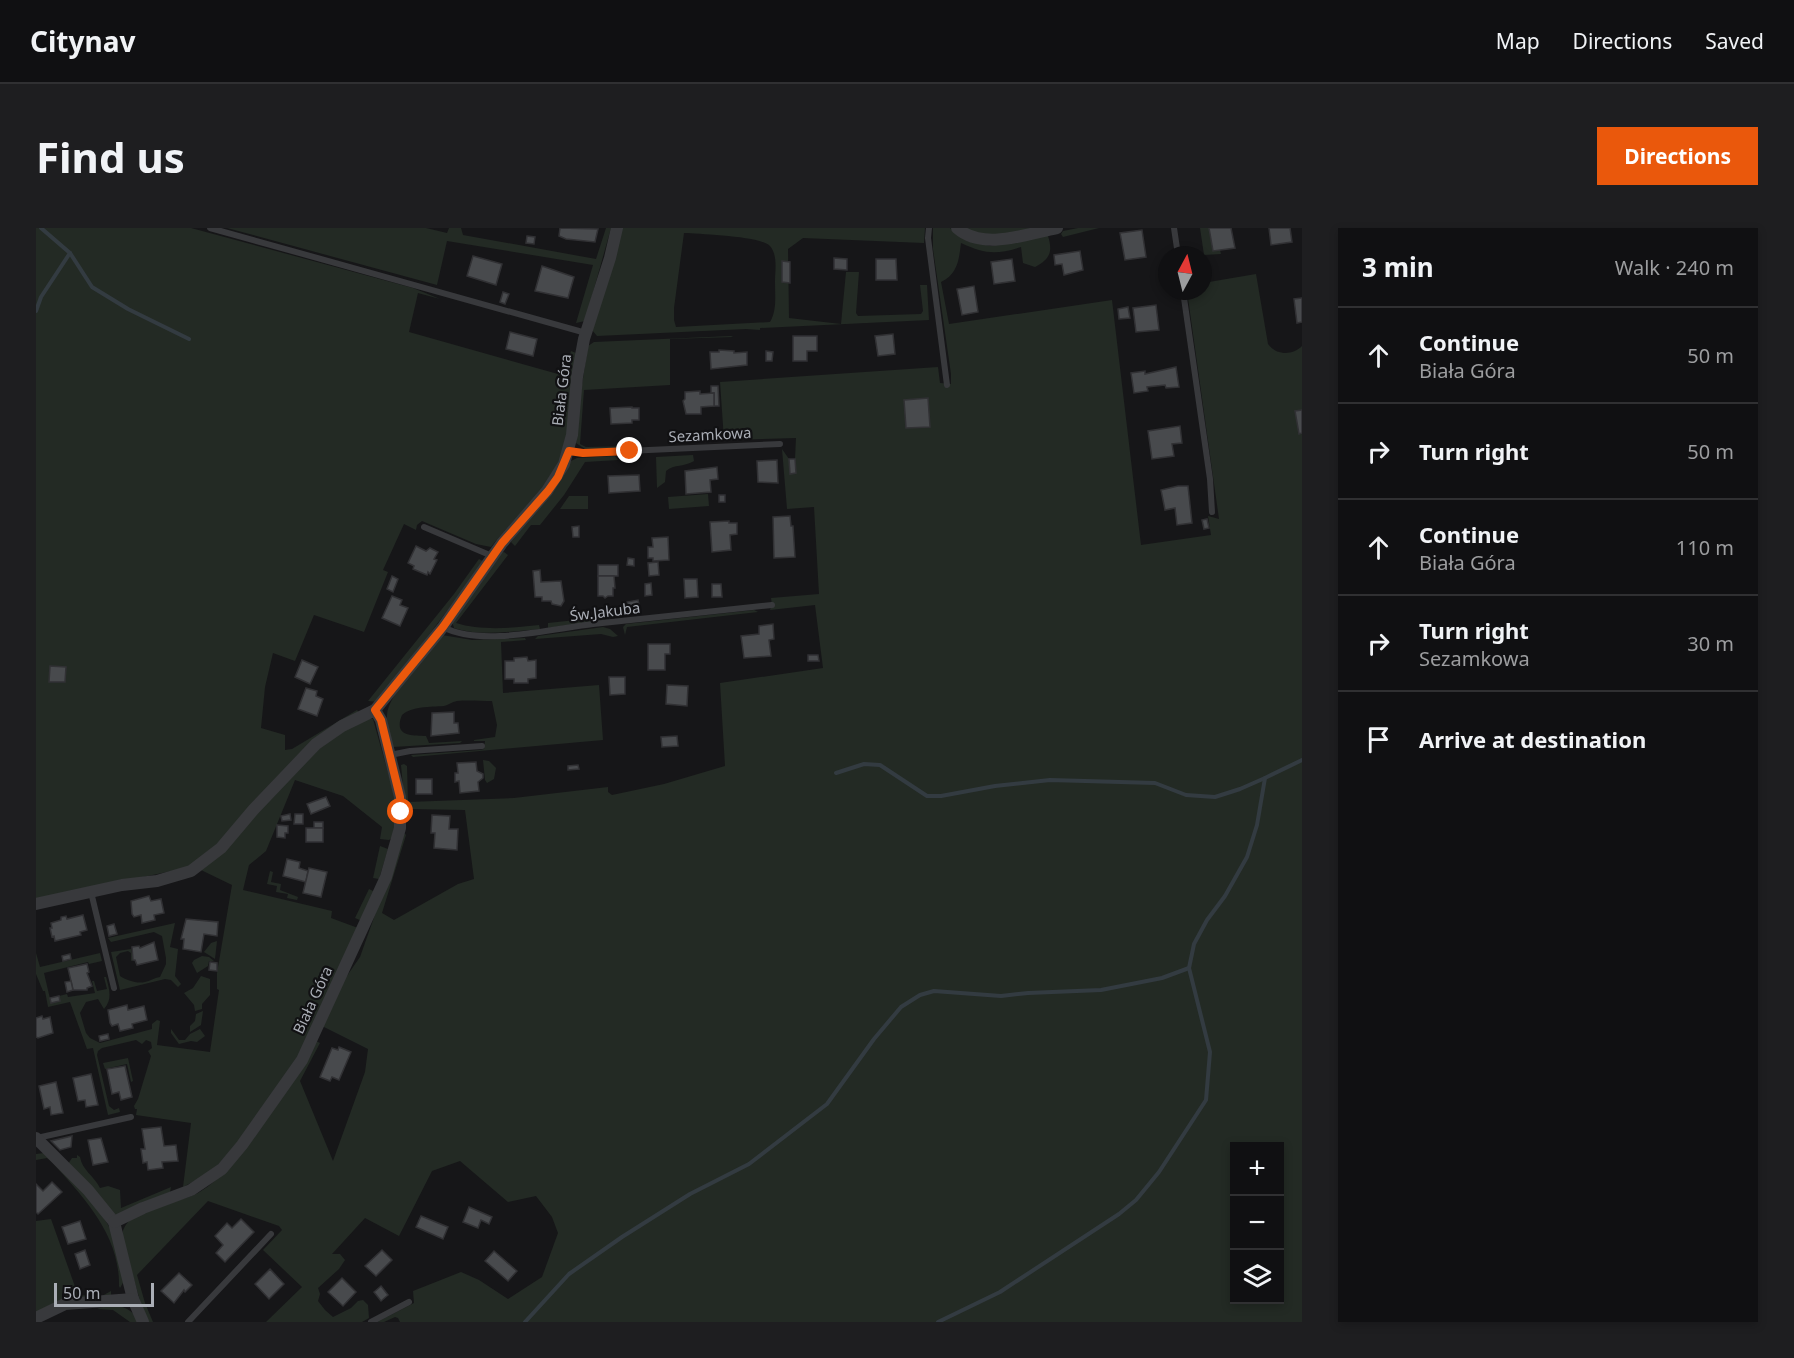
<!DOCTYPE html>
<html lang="en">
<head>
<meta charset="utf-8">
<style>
	body { margin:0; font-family:"Noto Sans",sans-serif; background:#1e1e20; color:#f1f3f6 }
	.controls { position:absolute; right:18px; bottom:18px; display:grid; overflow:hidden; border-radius:0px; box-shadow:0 3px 9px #0003 }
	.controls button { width:54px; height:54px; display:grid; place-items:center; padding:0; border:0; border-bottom:2px solid #303032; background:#101012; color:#f1f3f6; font:30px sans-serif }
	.compass { position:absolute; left:1122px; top:18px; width:54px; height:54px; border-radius:50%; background:#101012; box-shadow:0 3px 9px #0003; rotate:7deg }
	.scale { position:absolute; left:18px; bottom:15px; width:100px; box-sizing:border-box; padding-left:6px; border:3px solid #aaaeb6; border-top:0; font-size:16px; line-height:21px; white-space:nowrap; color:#aaaeb6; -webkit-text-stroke:4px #111113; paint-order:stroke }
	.stop { position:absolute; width:18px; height:18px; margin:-14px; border:4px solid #ea580c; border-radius:50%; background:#fff }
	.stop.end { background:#ea580c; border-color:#fff; box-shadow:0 2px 6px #0008 }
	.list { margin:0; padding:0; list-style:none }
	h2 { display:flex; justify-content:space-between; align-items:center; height:78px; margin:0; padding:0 24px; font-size:26px }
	h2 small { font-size:20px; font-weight:400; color:#9c9d9f }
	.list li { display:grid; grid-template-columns:39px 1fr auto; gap:18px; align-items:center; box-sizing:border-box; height:96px; padding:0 24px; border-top:2px solid #303032 }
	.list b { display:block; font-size:22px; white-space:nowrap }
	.list p { margin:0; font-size:20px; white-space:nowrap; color:#9c9d9f }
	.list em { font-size:20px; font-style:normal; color:#9c9d9f }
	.icon { flex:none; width:33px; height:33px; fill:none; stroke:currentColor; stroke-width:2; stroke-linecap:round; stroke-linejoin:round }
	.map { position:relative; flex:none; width:1266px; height:1094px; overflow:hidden; border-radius:0px }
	header { display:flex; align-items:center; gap:36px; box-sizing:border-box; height:84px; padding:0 30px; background:#101012; border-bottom:2px solid #303032 }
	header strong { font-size:28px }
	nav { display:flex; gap:33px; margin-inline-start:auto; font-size:21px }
	.intro { display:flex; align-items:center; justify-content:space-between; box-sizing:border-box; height:144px; padding:0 36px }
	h1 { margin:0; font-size:42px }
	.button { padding:15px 27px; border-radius:0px; background:#ea580c; color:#fff; font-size:21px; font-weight:700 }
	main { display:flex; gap:36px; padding:0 36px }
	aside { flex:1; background:#101012; border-radius:0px; box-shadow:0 3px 9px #0003 }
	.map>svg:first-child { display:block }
</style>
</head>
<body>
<header>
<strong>Citynav</strong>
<nav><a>Map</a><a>Directions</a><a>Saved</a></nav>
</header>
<div class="intro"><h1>Find us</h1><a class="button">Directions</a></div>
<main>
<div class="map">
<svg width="1266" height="1094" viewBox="0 0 1266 1094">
	<rect width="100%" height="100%" fill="#161618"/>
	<!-- green -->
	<g fill="#232a24" fill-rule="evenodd">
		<path d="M 0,0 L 155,0 L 377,60 L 404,71 L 382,65 L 373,104 L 529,148 L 535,123 L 540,125 C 537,157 537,219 520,244 C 502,272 475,293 455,319 L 440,316 L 386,293 L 381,297 L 380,302 L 368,296 L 347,342 L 352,344 L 328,404 L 278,387 L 259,433 L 237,425 L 229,459 L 225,500 L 249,507 L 249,522 L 256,521 L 321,482 L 328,491 L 337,491 L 361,577 L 357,609 L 353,612 L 344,611 L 346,599 L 307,568 L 259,552 L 230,623 L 213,637 L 207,662 L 296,683 L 295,690 L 322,700 L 260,833 L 212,902 L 176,944 L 147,959 L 155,895 L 100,887 L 101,881 L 99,881 L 98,878 L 102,871 L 115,828 L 112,823 L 116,820 L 115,814 L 110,812 L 106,816 L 100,812 L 66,820 L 62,823 L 61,827 L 73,878 L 78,882 L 83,880 L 84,884 L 72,887 L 57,820 L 51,821 L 34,774 L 12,779 L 9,763 L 7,763 L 0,746 L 0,725 L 4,739 L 64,725 L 66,733 L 53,736 L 52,734 L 8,745 L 15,775 L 24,773 L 23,768 L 31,766 L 32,769 L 59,765 L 56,753 L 58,753 L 61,763 L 71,761 L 68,749 L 70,749 C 73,760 77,771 68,781 L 62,771 L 50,774 L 44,785 L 50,805 L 54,810 L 64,815 L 116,801 L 116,796 L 121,792 L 124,793 L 121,817 L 174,824 L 183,762 L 181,761 L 181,745 L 196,657 L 165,642 L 154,639 L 0,672 Z"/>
		<polygon points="191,0 390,0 411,5 413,0 425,0 427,7 560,31 570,0 575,0 549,93 540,95 557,37 411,13 401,57"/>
		<path d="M 585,0 L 889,0 L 888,15 L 767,10 L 752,21 L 753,90 L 805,96 L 810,44 L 823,44 L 820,85 L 822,88 L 885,86 L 887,83 L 884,57 L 891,57 L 893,92 L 724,100 L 724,102 L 710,101 L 561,108 L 556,102 ZM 648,5 C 664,6 725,8 734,18 C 742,27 739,43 739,54 C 739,68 741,82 734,94 L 640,99 L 638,92 L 638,80 Z"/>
		<path d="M 897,0 L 914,0 L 931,13 L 954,18 L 1004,8 L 1012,8 C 1017,24 1014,31 999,39 L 987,35 L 985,19 C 960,27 949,26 925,15 C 923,31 922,46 905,54 L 913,96 L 1076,72 L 1105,317 L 1175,307 L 1172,288 L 1183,291 L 1151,63 L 1167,63 L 1167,55 L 1220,46 L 1232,116 C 1240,127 1256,128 1266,118 L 1266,1094 L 364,1094 L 362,1090 L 359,1089 L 348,1094 L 341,1094 L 378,1075 L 377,1063 L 425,1044 L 443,1052 L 472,1071 L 506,1049 L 522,1005 L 516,989 L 500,968 L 472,974 L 424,933 L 396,943 L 363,1008 L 329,990 L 296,1026 L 304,1026 L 309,1032 L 303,1041 L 282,1060 L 284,1066 L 282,1073 L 289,1082 L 297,1089 L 315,1080 L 322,1073 L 327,1072 L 332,1077 L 333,1090 L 326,1094 L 230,1094 L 266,1059 L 227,1022 L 246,1002 L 243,998 L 172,973 L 101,1047 L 109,1075 L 117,1094 L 110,1094 L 86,1009 C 88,978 140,977 162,965 C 169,961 175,956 181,951 L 280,813 L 284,815 L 264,853 L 297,933 L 329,844 L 332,821 L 286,798 L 306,755 L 324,729 L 368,605 L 370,607 L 346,685 L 358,692 L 422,656 L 438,651 L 429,582 L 374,581 L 374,586 L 378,588 L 374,587 L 369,580 L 365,537 L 368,536 L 371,538 L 372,574 L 478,570 L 572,559 L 572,564 L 576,567 L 628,556 L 689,538 L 684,455 L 787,440 L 779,377 L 734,382 L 736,377 L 735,370 L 783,366 L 778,279 L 751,281 L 746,221 L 753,231 L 759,231 L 760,210 L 688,212 L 684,154 L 902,139 L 904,155 L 915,156 L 915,146 L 897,21 ZM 1198,918 L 1244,918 L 1244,1072 L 1198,1072 Z"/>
		<polygon points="926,0 1001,0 968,6 947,8"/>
		<polygon points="1042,0 1063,0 1027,9 1025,6 1027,3"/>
		<polygon points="1164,0 1173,0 1177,23 1184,22 1185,26 1168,27"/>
		<polygon points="695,108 697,109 634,111 634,157 548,162 544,216 550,219 597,218 597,220 549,221 540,215 541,189 552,118 558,114"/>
		<path d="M 657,227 L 658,233 C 649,239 638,236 630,243 L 629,254 L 621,260 L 620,229 Z"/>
		<polygon points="579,228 582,232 549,234 528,267 504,297 495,297 479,318 475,314 522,256 535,233 541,230"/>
		<polygon points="672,266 673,278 633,281 632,269"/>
		<polygon points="533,268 552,268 552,281 524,281"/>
		<path d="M 468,324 L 472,327 L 420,395 C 445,403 477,400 503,397 L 504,401 C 477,403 444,409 418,400 L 416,393 L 464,325 Z"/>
		<polygon points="443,331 448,334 342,474 332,473 418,366"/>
		<polygon points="718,382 722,384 591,399 589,407 587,399 590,396"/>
		<polygon points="577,388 573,391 512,400 512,395"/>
		<polygon points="567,399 574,401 582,408 577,409 565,406 499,411 502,408"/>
		<path d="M 406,407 L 436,412 L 489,410 L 490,412 L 465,414 L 467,465 L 563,457 L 567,512 L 377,529 L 375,527 L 444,522 L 448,521 L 449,513 L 438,513 L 438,512 L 459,509 L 461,497 L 456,473 C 445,473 432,472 421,473 C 416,474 412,477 408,478 C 394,479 376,478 366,487 C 357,509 376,507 390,508 L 393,515 L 426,513 L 424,515 L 357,519 C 354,509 350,498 351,487 C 352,466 392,424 406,407 Z"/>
		<polygon points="447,532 453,533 460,540 458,551 451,555 449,552"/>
		<polygon points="344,618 352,621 343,651 337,650"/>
		<polygon points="234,643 237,644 235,654 245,656 244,662 262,669 261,672 251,670 252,666 240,664 241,658 231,656"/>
		<polygon points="333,661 339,664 326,693 319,690"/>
		<path d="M 139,695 L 134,719 L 142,721 L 139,748 L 145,756 L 142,759 L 135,752 L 129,751 L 84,762 L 75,724 L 95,721 L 97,732 L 95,733 L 95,725 L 92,723 L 84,725 L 80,729 L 84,748 C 90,752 101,756 109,754 C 114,753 118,750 124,749 L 130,736 L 130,730 L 126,708 L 118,704 L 75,714 L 72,710 Z"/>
		<polygon points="181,713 179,731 168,724 175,715"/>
		<polygon points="166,728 173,729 178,733 173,733 172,738 161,745 156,735 158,732"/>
		<polygon points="165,748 174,751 174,767 166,776 166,781 159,783 158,777 148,765 157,760"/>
		<polygon points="167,783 165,797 154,804 154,798 159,793 160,786"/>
		<polygon points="135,801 143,812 149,812 154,806 164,801 169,808 161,814 155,813 143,816 135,805"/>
		<polygon points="92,830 97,853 95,854 91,836 69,841 67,835"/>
		<path d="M 8,925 C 29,942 71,985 79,1012 C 83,1025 85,1040 88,1053 L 84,1060 L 83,1058 C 84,1007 48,970 16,934 L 11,930 L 0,932 L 0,926 Z"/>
		<path d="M 41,927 L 44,929 C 46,942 58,948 64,960 L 72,958 L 84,962 L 85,980 L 135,959 L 134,964 L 82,987 L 77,986 L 32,936 L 36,930 L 41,930 Z"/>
		<polygon points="15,991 42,1067 66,1068 75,1063 75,1067 0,1086 0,993"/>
		<path d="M 73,1077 C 87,1077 97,1082 103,1094 L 94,1094 L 77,1082 L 61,1081 Z"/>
	</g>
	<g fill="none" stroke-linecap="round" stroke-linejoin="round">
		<!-- stream -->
		<g stroke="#333b41" stroke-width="4">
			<polyline points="5,0 34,25 56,59 92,81 153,111"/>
			<polyline points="0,83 5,69 34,25"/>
			<polyline points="800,545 828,536 844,537 891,568 905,568 959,558 1014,552 1119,555 1150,567 1179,569 1204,561 1229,550"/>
			<polyline points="489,1094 533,1046 586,1009 654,966 713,936 791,876 838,811 865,779 884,767 898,763 965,768 992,765 1065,762 1126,750 1153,740"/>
			<polyline points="902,1094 964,1064 1083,986 1100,972 1123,944 1170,872 1174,824 1153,740 1158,716 1171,692 1189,668 1211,629 1221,597 1229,550 1266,532"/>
		</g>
	</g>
	<!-- building -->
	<g fill="#484a4d" stroke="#313134" stroke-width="1.5">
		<polygon points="524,0 562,1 559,14 530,11 523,8"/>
		<polygon points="1173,0 1195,0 1199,20 1177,23"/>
		<polygon points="1233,0 1254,0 1256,14 1235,17"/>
		<polygon points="1106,2 1110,29 1089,32 1084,5"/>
		<polygon points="491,8 499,9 498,16 490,15"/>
		<polygon points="1044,23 1047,42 1028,47 1026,36 1019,37 1018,27"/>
		<polygon points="437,28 466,36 460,57 431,48"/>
		<polygon points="798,30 811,31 811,42 798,41"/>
		<polygon points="840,31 860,31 861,52 840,52"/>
		<polygon points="976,31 979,53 958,56 955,34"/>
		<polygon points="746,33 754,34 754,55 746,54"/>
		<polygon points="1171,34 1173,46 1167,47 1167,35"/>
		<polygon points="506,38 538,49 532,70 499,63"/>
		<polygon points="938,58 942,84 926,87 921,61"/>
		<polygon points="467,64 473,66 469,76 464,74"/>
		<polygon points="1266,70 1266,94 1261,95 1258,71"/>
		<polygon points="1120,77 1123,102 1100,104 1097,80"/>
		<polygon points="1092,79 1094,90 1083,91 1082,81"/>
		<polygon points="474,104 501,111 497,128 470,121"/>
		<polygon points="857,106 859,126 842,128 839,108"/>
		<polygon points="757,108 781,108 781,123 771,123 771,133 757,133"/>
		<polygon points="683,122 698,123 698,125 711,124 711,137 675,141 674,124 683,124"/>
		<polygon points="730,123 737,124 736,133 730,133"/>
		<polygon points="1140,139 1143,159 1130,160 1129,157 1111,159 1112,163 1098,165 1095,145 1109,143 1109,146"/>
		<polygon points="675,158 682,158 683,178 678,178 678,165 675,165"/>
		<polygon points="664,163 664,166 678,165 678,178 665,179 665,186 650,186 647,173 649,171 649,164"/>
		<polygon points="892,170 894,199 870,200 868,172"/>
		<polygon points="596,179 596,180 603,180 603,192 596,192 596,195 575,196 574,180"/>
		<polygon points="1266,182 1266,205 1263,206 1259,183"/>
		<polygon points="1144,198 1146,215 1136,216 1138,228 1116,231 1112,203"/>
		<polygon points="753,231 759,231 760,245 754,246"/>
		<polygon points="741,232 742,255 722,254 721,233"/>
		<polygon points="681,239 682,251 674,252 675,264 650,266 649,243"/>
		<polygon points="603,247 604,263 573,265 572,248"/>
		<polygon points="1142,258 1152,258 1156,295 1141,297 1139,280 1129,282 1125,262"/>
		<rect x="683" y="267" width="6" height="7"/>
		<polygon points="754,288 755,298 757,298 759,329 738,330 737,289"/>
		<polygon points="1171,291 1173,300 1168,301 1166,292"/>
		<polygon points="693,293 693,295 701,295 701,306 694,307 695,322 676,324 674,294"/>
		<polygon points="543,298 543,309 537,309 536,299"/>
		<polygon points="632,309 633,332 617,333 617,330 612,330 612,319 617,319 616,310"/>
		<polygon points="380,318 390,323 394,320 402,324 398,331 401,332 394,346 392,344 391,347 377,341 378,338 372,335"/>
		<polygon points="592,330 598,331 598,338 591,337"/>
		<polygon points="622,334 623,347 613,348 612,335"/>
		<rect x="562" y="337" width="20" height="11"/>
		<polygon points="504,342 505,354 525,353 528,373 525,378 516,376 515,373 506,373 506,369 499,369 497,343"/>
		<polygon points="356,348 362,351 357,364 351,361"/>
		<polygon points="562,348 578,348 579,360 577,360 577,368 572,368 569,370 567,368 562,368"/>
		<polygon points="648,351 661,351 662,369 649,370"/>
		<polygon points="615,355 616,367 609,368 609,356"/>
		<polygon points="676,356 685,356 686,369 676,369"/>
		<polygon points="356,368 366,372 364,377 372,380 364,398 346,390"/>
		<polygon points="602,372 604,381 592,383 591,374"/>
		<polygon points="737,396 738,411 733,412 735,428 708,430 705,408 723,406 723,398"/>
		<polygon points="612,416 634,416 634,426 629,426 629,442 612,442"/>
		<polygon points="772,427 782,427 783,433 772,433"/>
		<polygon points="491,429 492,433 500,432 500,450 492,451 492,455 478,455 478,451 469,451 469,433 478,433 478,430"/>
		<polygon points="266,432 282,439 274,456 259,449"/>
		<polygon points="14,438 30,439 29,454 13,454"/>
		<polygon points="573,449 589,449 589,466 574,467"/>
		<polygon points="631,457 652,458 651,478 630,476"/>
		<polygon points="270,460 281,463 280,468 287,471 281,488 262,481"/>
		<polygon points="418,484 418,495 422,495 423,505 395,508 396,485"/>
		<polygon points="641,508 642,518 626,519 625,509"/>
		<polygon points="440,534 441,543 447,546 447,550 442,554 443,563 424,565 423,553 419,554 419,545 422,545 421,535"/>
		<polygon points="542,537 543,541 532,542 532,538"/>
		<rect x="380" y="551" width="16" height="15"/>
		<polygon points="290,569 294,578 275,586 271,576"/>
		<polygon points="254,586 255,592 246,593 245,588"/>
		<polygon points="259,586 267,586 267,596 258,596"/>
		<polygon points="396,587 414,588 413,601 422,601 421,622 398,620 399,605 395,605"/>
		<rect x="278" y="594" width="9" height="6"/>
		<polygon points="241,597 252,598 252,605 249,605 249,610 241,609"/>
		<rect x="270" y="600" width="17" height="14"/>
		<polygon points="251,631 264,634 263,640 272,643 270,654 247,648"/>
		<polygon points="273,640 291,644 285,669 267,665"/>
		<polygon points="113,668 115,673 125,671 128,685 118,687 119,692 106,695 105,687 98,689 96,686 95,673"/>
		<polygon points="47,687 51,702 44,704 45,707 19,713 18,708 16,709 14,700 16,700 15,695 25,692 25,689 30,688 31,691"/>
		<polygon points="150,691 182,694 181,708 168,706 165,724 147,721 148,711 145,711"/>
		<polygon points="78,696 81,706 73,708 71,698"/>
		<polygon points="118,714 122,732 101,737 99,732 97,732 96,719 103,718 104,720"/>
		<polygon points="34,726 35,731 27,733 26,728"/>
		<polygon points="174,734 181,735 181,743 173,742"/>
		<polygon points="51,736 53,744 51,745 56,758 51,760 51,762 37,762 32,740"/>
		<polygon points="35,753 37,762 31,764 29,754"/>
		<polygon points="23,768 24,773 15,775 14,770"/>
		<polygon points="91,777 92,782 108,778 111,792 96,796 97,800 84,803 82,796 76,798 74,795 72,782"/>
		<polygon points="6,788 7,791 14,789 17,805 2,810 0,809 0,790"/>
		<polygon points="72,806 73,811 64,813 63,808"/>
		<polygon points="303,819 315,824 303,852 296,849 294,853 284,849 296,820 302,822"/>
		<polygon points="89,838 96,869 85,872 83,864 76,866 71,841"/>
		<polygon points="55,846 62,877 50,879 49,872 42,873 37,850"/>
		<polygon points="20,854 27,885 15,887 14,879 8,881 3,858"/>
		<polygon points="125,899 128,918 140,917 142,933 126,934 127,940 112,942 111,934 107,935 105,921 109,921 106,901"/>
		<polygon points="36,908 35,919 24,922 15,913"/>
		<polygon points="65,910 72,934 57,937 52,912"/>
		<polygon points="16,954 26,964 2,986 0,984 0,956 7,963"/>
		<polygon points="433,979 456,989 453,996 445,992 442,1000 427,994"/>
		<polygon points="385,988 412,999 407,1011 380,999"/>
		<polygon points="205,991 218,1004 189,1034 180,1025 187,1017 179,1008 191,995 196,1000"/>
		<polygon points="44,993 50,1011 32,1016 26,999"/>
		<polygon points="49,1022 54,1037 44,1041 39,1026"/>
		<polygon points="346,1022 356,1032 340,1048 329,1038"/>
		<polygon points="458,1023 481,1043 472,1053 449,1033"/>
		<polygon points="234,1041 248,1056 233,1071 219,1056"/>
		<polygon points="143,1045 156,1057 149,1064 148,1062 138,1075 125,1063"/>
		<polygon points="306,1050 320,1064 307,1078 292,1064"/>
		<polygon points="345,1058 352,1067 345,1073 338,1064"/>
	</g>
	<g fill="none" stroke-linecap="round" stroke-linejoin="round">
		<!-- lane -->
		<g stroke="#38393c" stroke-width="6">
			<polyline points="174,0 550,105"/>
			<polyline points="893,0 892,10 911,157"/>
			<polyline points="1138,0 1142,27"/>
			<polyline points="1147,63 1174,251 1176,284"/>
			<polyline points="533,223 547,225 744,216"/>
			<polyline points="388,299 456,328"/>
			<path d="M 407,399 C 445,419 515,401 557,396 C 617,390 676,383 736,377"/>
			<polyline points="354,527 374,523 446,518"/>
			<polyline points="55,664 78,760"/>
			<polyline points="1,910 95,889"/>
			<polyline points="152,1094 235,1006"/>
			<polyline points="335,1094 373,1074"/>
		</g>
		<!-- street -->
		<g stroke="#38393c" stroke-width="12">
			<path d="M 921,0 C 947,23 990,6 1021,0"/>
			<polyline points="0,676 86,657 121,653 155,643 185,620 218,581 280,516 306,498 339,482 407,399 466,315 511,263 528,236 536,207 541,149 548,111 574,30 581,0"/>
			<polyline points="0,910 52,962 78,994 97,1071 107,1094"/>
			<polyline points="78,994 107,980 155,962 186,941 206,917 266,832 350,649 364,600 364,569 345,492 339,482"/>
			<polyline points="0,1090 29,1076 97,1071"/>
		</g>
	</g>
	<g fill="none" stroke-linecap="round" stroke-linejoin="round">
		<!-- route -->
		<polyline stroke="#ea580c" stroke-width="8" points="365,584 364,569 345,492 339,482 407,399 466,315 512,263 522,249 533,223 547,225 594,223"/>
	</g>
	<g text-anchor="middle" stroke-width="4.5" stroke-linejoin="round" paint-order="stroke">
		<!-- street labels -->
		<g font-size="15" fill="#aaaeb6" stroke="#111113">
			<text transform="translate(526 162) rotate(-83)" y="5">Biała Góra</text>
			<text transform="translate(674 207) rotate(-3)" y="5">Sezamkowa</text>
			<text transform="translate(569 384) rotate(-7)" y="5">Św.Jakuba</text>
			<text transform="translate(277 772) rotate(-65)" y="5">Biała Góra</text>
		</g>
	</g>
</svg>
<div class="controls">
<button>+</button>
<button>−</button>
<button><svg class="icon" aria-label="layers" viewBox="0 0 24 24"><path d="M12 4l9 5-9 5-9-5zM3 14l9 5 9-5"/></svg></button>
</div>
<svg class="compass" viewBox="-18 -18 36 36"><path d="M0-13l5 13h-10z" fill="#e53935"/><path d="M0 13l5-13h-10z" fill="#9c9d9f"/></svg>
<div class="scale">50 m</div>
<div class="stop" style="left:365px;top:584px"></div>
<div class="stop end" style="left:594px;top:223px"></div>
</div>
<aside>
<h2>3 min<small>Walk · 240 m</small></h2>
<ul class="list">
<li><svg class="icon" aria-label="ahead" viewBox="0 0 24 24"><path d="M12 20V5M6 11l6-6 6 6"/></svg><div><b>Continue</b><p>Biała Góra</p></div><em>50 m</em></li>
<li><svg class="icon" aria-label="right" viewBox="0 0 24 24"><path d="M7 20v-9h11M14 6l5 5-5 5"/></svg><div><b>Turn right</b></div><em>50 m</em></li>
<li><svg class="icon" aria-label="ahead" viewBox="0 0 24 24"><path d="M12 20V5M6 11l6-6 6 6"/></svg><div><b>Continue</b><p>Biała Góra</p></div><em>110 m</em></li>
<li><svg class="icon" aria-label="right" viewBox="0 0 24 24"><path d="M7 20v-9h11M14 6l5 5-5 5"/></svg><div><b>Turn right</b><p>Sezamkowa</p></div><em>30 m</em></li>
<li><svg class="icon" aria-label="arrive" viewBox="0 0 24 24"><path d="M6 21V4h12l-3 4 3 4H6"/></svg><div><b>Arrive at destination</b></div></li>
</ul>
</aside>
</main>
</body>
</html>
